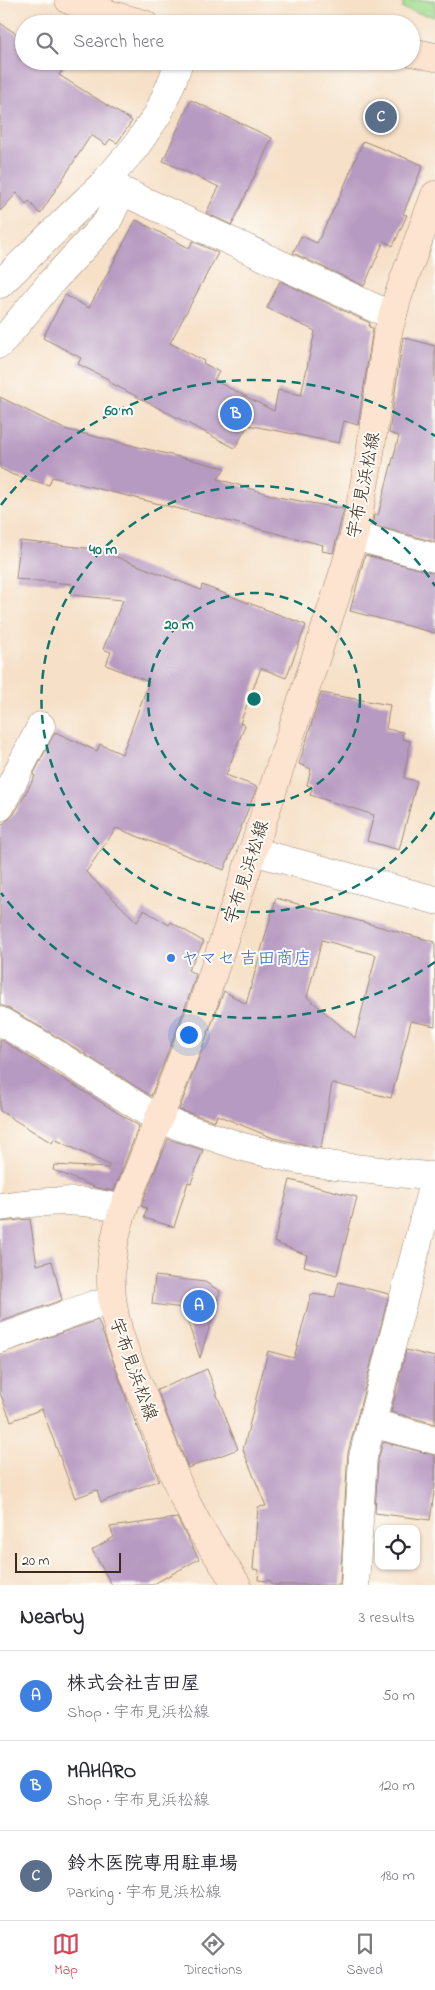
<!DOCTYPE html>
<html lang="en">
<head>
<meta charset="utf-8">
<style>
	body { margin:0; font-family:"Indie Flower","Klee One",sans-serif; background:#f7f7f7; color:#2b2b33 }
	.controls { position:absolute; right:15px; bottom:15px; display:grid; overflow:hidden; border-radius:10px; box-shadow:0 1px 4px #0004 }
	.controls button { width:45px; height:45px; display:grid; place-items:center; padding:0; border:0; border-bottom:1px solid #e1e1e2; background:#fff; color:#2b2b33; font:25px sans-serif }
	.scale { position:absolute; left:15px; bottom:12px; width:106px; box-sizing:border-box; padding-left:5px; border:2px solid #3b2a1e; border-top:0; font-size:14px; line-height:18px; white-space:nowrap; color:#3b2a1e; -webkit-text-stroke:4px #fdfcf7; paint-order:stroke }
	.you { position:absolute; left:188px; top:1034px; width:18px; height:18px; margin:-12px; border:4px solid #fff; border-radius:50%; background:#1a73e8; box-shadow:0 0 0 8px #1a73e833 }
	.badge { display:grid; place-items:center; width:32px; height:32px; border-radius:50%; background:#d1495b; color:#fff; font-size:16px; font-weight:700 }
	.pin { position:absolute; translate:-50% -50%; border:2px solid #fff; box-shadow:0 1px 5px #0006 }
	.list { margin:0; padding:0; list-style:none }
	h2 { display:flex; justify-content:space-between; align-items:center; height:65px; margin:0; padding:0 20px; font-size:21px }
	h2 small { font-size:16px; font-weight:400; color:#7c7c81 }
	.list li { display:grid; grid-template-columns:32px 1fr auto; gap:15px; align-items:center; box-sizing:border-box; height:90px; padding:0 20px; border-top:1px solid #e1e1e2 }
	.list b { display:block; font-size:19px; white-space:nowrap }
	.list p { margin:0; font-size:16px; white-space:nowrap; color:#7c7c81 }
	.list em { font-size:16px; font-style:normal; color:#7c7c81 }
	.icon { flex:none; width:28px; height:28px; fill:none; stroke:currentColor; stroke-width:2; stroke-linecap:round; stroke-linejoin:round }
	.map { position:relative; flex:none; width:435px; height:1585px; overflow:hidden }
	.search { position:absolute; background:#fff; box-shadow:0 1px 4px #0004; left:15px; right:15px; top:15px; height:55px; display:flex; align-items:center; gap:12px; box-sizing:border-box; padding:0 18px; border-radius:28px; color:#7c7c81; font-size:19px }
	.sheet { height:335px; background:#fff }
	nav { display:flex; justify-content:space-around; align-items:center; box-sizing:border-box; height:70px; border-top:1px solid #e1e1e2; background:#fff; font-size:14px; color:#7c7c81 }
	nav a { display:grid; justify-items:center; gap:2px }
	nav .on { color:#d1495b }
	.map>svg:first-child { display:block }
</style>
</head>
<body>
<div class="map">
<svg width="435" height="1585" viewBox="0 0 435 1585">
	<rect width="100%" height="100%" fill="#fdfcf7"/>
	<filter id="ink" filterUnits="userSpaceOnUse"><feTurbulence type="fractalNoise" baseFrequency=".02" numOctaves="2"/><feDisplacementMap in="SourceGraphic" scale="10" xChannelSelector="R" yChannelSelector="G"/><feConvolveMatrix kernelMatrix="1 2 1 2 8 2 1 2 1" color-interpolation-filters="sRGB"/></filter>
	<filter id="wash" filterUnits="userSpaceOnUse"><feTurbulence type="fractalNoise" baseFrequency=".0096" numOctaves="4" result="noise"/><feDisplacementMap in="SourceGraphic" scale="20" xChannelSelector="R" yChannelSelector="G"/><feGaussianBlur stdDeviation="1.12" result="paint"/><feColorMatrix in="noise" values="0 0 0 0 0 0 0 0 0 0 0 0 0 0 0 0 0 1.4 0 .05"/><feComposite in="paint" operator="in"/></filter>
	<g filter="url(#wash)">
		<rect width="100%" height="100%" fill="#f6e0c7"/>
		<!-- green -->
		<polygon fill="#9fdb8f" stroke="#6d8256" points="403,0 435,0 435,17 403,9"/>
		<g id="blocks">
			<!-- building -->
			<g fill="#b79ac1" fill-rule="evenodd">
				<polygon points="0,23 24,39 24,61 59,61 65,66 59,75 132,121 117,143 110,139 106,145 91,135 40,214 29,201 26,204 17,193 0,211"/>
				<polygon points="191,100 272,138 232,225 206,213 219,187 163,161"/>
				<polygon points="363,141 423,165 403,214 407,215 393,246 384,241 364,286 293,253 301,236 317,243 341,194"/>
				<polygon points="136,220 189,248 193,241 218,253 170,343 204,361 203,363 219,372 214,380 274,411 278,390 301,395 315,331 267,308 280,281 370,323 369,327 373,328 358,425 344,421 339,443 248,425 235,448 109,382 110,380 78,364 81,358 43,338 65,295 89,308"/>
				<polygon points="403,337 435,346 435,542 372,525 374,515 378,515 399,436 389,433"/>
				<polygon points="0,397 64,429 225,468 218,479 278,497 344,509 333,553 322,551 323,545 52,477 49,485 13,475 0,468"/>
				<polygon points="20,541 96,549 201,590 202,585 306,625 286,678 261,668 240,723 245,725 226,775 257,787 224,870 116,828 86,872 137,922 144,910 169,925 171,922 204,942 188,970 196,975 184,1011 151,1096 61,1039 8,1008 0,1005 0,827 14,814 35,776 33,775 55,732 97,751 100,744 122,754 149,682 106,665 111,652 103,649 123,600 71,595 72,584 16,579"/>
				<polygon points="365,555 435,573 435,633 350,611"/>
				<polygon points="321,693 390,705 386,729 403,732 402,739 410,741 404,778 417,781 399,850 367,841 374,815 310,795 312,787 307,785 311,769 299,764"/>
				<path d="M 276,898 L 435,942 L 435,1026 L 411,1021 L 391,1098 L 332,1083 L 321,1148 L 273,1138 L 217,1115 L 215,1121 L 179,1110 L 224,991 L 246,1004 ZM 322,940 L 376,955 L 355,1038 L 307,997 Z"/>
				<polygon points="0,1039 139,1126 114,1191 97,1188 53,1170 54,1165 108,1168 109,1165 54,1139 52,1143 0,1111"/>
				<polygon points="168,1139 203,1150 191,1183 188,1182 174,1227 144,1218 147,1208 141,1206"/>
				<polygon points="290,1180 357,1197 337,1275 304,1266 307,1255 274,1242"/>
				<polygon points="30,1219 37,1265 52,1261 62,1300 0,1322 0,1222"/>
				<polygon points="155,1276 205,1282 220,1291 200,1358 183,1308 152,1304"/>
				<polygon points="339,1282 389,1294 348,1453 340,1585 271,1585 271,1581 258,1580 259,1570 253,1569 258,1507 266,1506 243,1450 268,1351 294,1358 311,1294 335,1297"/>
				<polygon points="98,1320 137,1427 137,1425 159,1480 101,1502 97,1490 75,1498 42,1409 11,1421 0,1393 0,1354"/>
				<polygon points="406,1350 435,1357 435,1424 391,1412"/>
				<polygon points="207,1369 238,1449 188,1468 157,1390"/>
				<polygon points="383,1442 435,1455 435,1486 430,1520 375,1513 378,1459"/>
				<polygon points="177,1518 199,1559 152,1585 112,1585 92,1550 114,1537 110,1527"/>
			</g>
		</g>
	</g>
	<g filter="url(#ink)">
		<use href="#blocks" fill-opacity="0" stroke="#988572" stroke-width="1"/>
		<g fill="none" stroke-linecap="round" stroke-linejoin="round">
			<!-- street casing -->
			<g stroke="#988572" stroke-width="29">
				<g id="street">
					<polyline points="108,179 122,191 377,309 393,314"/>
					<polyline points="0,284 105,182 136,146 158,114 173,79 179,61"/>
					<polyline points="0,344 53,280 107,222 122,191"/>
					<polyline points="354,536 435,558"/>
					<polyline points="0,807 41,726"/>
					<polyline points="252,851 435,900"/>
					<polyline points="0,1021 53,1052 158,1119 243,1147 289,1158 335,1166 435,1177"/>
					<path d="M 0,1207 C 40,1201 84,1197 123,1210"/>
					<polyline points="0,1339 93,1305 112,1303"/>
					<polyline points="371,1423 435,1440"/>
					<polyline points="355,1585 363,1457 435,1175"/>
				</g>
			</g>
			<!-- secondary casing -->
			<g stroke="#988572" stroke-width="29">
				<g id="secondary">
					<polyline points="69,0 112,15 144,24"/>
					<polyline points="411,52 435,57"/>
					<path d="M 237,1585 L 199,1527 L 181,1492 L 125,1351 C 107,1302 106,1260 123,1210 L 199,1016 L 345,568 L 355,532 L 369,460 L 387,336 L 398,296 L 435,195"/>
				</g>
			</g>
			<!-- street -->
			<use href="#street" stroke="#fff" stroke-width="28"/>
			<!-- secondary -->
			<use href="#secondary" stroke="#fde4d1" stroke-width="28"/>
		</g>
	</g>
	<!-- distance rings -->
	<g fill="none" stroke="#0f766e" stroke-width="2.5" stroke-dasharray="9 6">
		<circle cx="254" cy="699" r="106"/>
		<path d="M435 812A213 213 0 1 1 435 586"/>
		<path d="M435 962A319 319 0 0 1 1 893M1 505A319 319 0 0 1 435 436"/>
	</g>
	<!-- markers -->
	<circle fill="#3f7fe0" stroke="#fdfcf7" stroke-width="2" cx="171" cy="958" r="5"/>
	<g text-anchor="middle" stroke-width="4" stroke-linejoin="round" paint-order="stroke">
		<!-- street labels -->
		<g font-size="18" fill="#3b2a1e" stroke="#fdfcf7">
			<text transform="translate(363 485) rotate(-79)" y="6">宇布見浜松線</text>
			<text transform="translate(246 872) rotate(-72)" y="6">宇布見浜松線</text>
			<text transform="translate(134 1369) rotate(70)" y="6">宇布見浜松線</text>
		</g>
		<!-- shop labels -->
		<g font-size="18" fill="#366cbe" stroke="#fdfcf7" text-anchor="start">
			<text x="181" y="964">ヤマセ 吉田商店</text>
		</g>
	</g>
	<circle cx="254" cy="699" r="8" fill="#0f766e" stroke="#fdfcf7" stroke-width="2.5"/>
	<g font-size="15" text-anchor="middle" font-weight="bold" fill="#0f766e" stroke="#fdfcf7" stroke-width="4" stroke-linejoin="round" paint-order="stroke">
		<text x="119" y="415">60 m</text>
		<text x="103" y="554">40 m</text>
		<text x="179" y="629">20 m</text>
	</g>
</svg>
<div class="controls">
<button><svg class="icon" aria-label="locate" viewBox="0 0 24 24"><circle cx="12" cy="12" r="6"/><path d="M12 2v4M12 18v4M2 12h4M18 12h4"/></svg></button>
</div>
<div class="scale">20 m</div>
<div class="you"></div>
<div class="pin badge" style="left:199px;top:1306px;background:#3f7fe0">A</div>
<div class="pin badge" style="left:236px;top:414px;background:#3f7fe0">B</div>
<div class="pin badge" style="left:381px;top:117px;background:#5c6f8a">C</div>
<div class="search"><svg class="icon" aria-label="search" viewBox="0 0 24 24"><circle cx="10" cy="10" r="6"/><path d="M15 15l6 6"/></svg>Search here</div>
</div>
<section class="sheet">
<h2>Nearby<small>3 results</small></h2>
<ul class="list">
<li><span class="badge" style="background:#3f7fe0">A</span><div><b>株式会社吉田屋</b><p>Shop · 宇布見浜松線</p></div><em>50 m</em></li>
<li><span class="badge" style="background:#3f7fe0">B</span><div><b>MAHARO</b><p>Shop · 宇布見浜松線</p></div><em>120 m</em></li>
<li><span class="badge" style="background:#5c6f8a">C</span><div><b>鈴木医院専用駐車場</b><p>Parking · 宇布見浜松線</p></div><em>180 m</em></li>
</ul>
</section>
<nav>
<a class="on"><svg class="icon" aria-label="map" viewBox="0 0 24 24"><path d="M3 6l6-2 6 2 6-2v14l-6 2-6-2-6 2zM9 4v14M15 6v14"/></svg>Map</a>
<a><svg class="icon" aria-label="directions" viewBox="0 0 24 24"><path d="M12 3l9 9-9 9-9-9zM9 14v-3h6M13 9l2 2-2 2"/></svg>Directions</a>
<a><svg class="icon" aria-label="saved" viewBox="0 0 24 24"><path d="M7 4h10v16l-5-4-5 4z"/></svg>Saved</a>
</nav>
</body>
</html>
